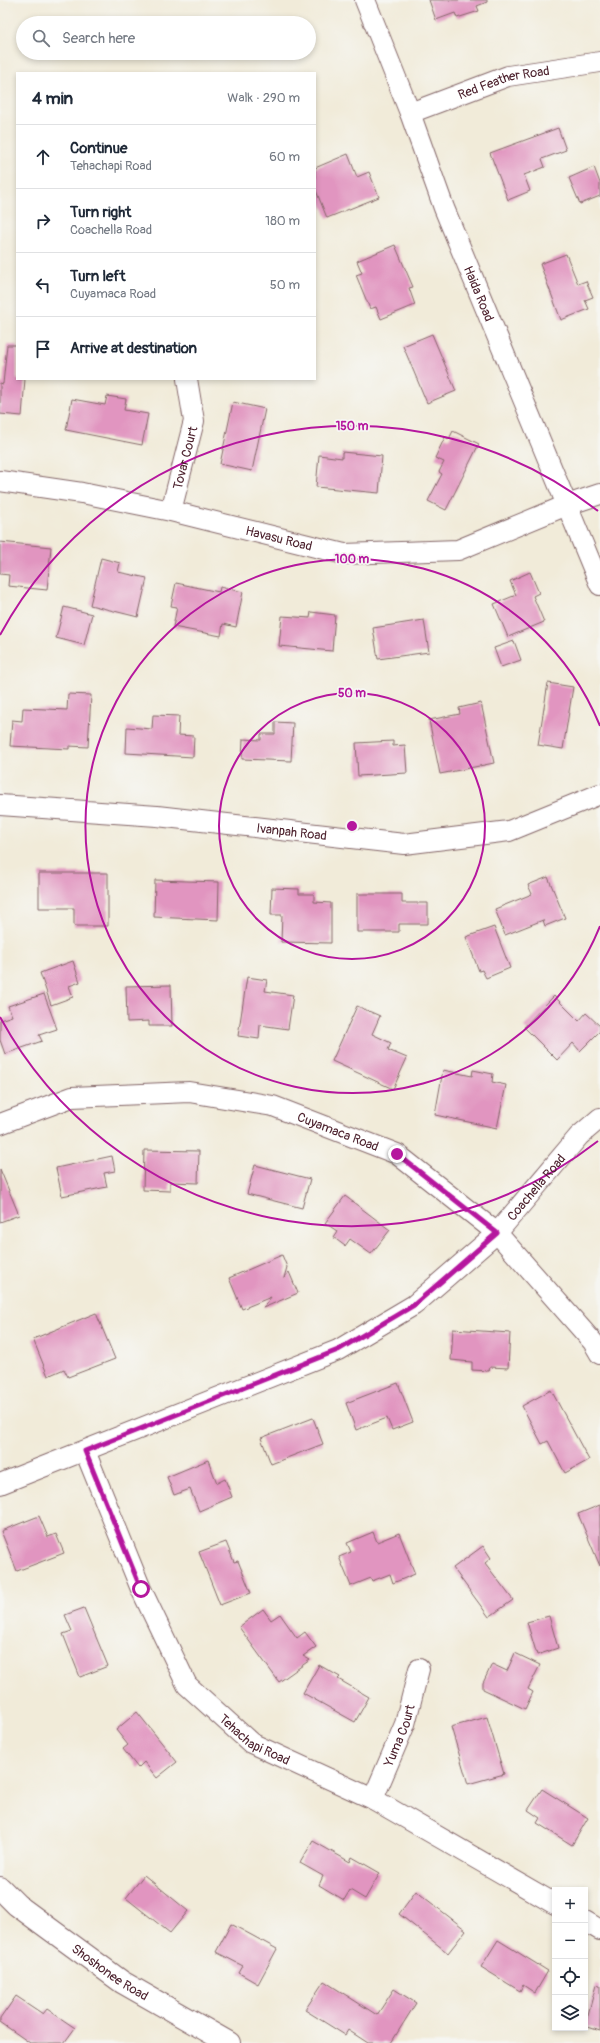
<!DOCTYPE html>
<html lang="en">
<head>
<meta charset="utf-8">
<style>
	body { margin:0; font-family:Pangolin,sans-serif; background:#f2f2f3; color:#1f2937 }
	.controls { position:absolute; right:12px; bottom:12px; display:grid; overflow:hidden; border-radius:0px; box-shadow:0 2px 6px #0003 }
	.controls button { width:36px; height:36px; display:grid; place-items:center; padding:0; border:0; border-bottom:1px solid #e0e1e3; background:#fff; color:#1f2937; font:20px sans-serif }
	.stop { position:absolute; width:12px; height:12px; margin:-9px; border:3px solid #b5179e; border-radius:50%; background:#fff }
	.stop.end { background:#b5179e; border-color:#fff; box-shadow:0 1px 4px #0008 }
	.list { margin:0; padding:0; list-style:none }
	h2 { display:flex; justify-content:space-between; align-items:center; height:52px; margin:0; padding:0 16px; font-size:17px }
	h2 small { font-size:13px; font-weight:400; color:#747a83 }
	.list li { display:grid; grid-template-columns:26px 1fr auto; gap:12px; align-items:center; box-sizing:border-box; height:64px; padding:0 16px; border-top:1px solid #e0e1e3 }
	.list b { display:block; font-size:15px; white-space:nowrap }
	.list p { margin:0; font-size:13px; white-space:nowrap; color:#747a83 }
	.list em { font-size:13px; font-style:normal; color:#747a83 }
	.icon { flex:none; width:22px; height:22px; fill:none; stroke:currentColor; stroke-width:2; stroke-linecap:round; stroke-linejoin:round }
	.map { position:relative; flex:none; width:600px; height:2043px; overflow:hidden }
	.search { position:absolute; background:#fff; box-shadow:0 2px 6px #0003; left:16px; top:16px; width:300px; height:44px; display:flex; align-items:center; gap:10px; box-sizing:border-box; padding:0 14px; border-radius:22px; color:#747a83; font-size:15px }
	.panel { position:absolute; background:#fff; box-shadow:0 2px 6px #0003; left:16px; top:72px; width:300px; height:308px; border-radius:0px }
	.map>svg:first-child { display:block }
</style>
</head>
<body>
<div class="map">
<svg width="600" height="2043" viewBox="0 0 600 2043">
	<rect width="100%" height="100%" fill="#f6f6f2"/>
	<filter id="ink" filterUnits="userSpaceOnUse"><feTurbulence type="fractalNoise" baseFrequency=".025" numOctaves="2"/><feDisplacementMap in="SourceGraphic" scale="8" xChannelSelector="R" yChannelSelector="G"/><feConvolveMatrix kernelMatrix="1 2 1 2 8 2 1 2 1" color-interpolation-filters="sRGB"/></filter>
	<filter id="wash" filterUnits="userSpaceOnUse"><feTurbulence type="fractalNoise" baseFrequency=".012" numOctaves="4" result="noise"/><feDisplacementMap in="SourceGraphic" scale="16" xChannelSelector="R" yChannelSelector="G"/><feGaussianBlur stdDeviation="0.9" result="paint"/><feColorMatrix in="noise" values="0 0 0 0 0 0 0 0 0 0 0 0 0 0 0 0 0 1.4 0 .05"/><feComposite in="paint" operator="in"/></filter>
	<g filter="url(#wash)">
		<rect width="100%" height="100%" fill="#f1ebd9"/>
		<g id="blocks">
			<!-- building -->
			<g fill="#e195c0">
				<polygon points="429,0 487,0 487,2 477,6 479,11 457,18 455,13 436,20"/>
				<polygon points="558,128 566,150 542,159 545,167 524,175 530,191 508,200 490,153"/>
				<polygon points="348,154 357,177 369,172 379,197 327,218 315,188 315,168"/>
				<polygon points="594,167 600,183 600,196 580,204 569,178"/>
				<polygon points="395,245 413,287 409,288 415,305 381,319 376,307 370,309 356,275 362,273 357,261"/>
				<polygon points="566,254 578,284 586,281 593,297 585,300 589,309 561,320 540,264"/>
				<polygon points="432,334 456,391 427,403 403,346"/>
				<polygon points="7,345 17,345 17,379 25,379 22,416 0,414 0,383 3,384"/>
				<polygon points="107,396 126,399 124,410 148,414 142,445 66,430 72,399 105,405"/>
				<polygon points="233,402 265,409 252,471 220,464"/>
				<polygon points="453,431 479,444 446,510 428,501 442,474 439,472 444,462 435,458 445,437 449,439"/>
				<polygon points="342,452 382,456 379,493 316,487 319,455 342,458"/>
				<polygon points="0,542 51,547 47,590 8,586 9,575 0,574"/>
				<polygon points="101,558 120,563 118,572 147,578 138,617 90,605"/>
				<polygon points="530,572 539,593 533,596 544,622 508,637 494,604 516,595 510,581"/>
				<polygon points="176,583 219,592 220,587 243,592 236,627 223,624 221,636 173,627 177,607 171,606"/>
				<polygon points="64,607 92,614 84,645 56,638"/>
				<polygon points="311,612 335,615 332,651 279,646 282,616 310,618"/>
				<polygon points="424,620 429,652 378,659 373,628"/>
				<polygon points="514,641 521,660 501,667 494,648"/>
				<polygon points="548,683 573,687 563,749 538,745"/>
				<polygon points="68,694 91,695 88,747 69,746 69,749 10,746 12,720 22,721 23,708 67,710"/>
				<polygon points="481,703 494,763 440,774 429,720 460,714 459,708"/>
				<polygon points="153,715 179,716 178,735 194,736 193,757 126,753 127,727 152,729"/>
				<polygon points="275,722 293,723 291,761 242,759 243,739 261,740 261,734 275,734"/>
				<polygon points="393,741 393,746 405,745 407,773 358,776 356,743"/>
				<polygon points="39,873 108,873 108,926 74,926 74,908 39,908"/>
				<polygon points="548,877 565,918 545,926 543,920 505,935 495,909 532,894 528,885"/>
				<polygon points="155,880 219,882 218,920 154,917"/>
				<polygon points="272,888 299,889 299,894 314,894 314,902 331,903 331,943 281,942 282,915 271,915"/>
				<polygon points="357,894 402,894 402,903 428,903 428,924 399,924 399,932 357,932"/>
				<polygon points="494,927 510,968 486,978 482,970 479,971 466,937"/>
				<polygon points="73,961 80,982 69,986 73,997 51,1005 40,973"/>
				<polygon points="247,977 267,980 265,991 293,995 288,1029 260,1025 259,1039 238,1036"/>
				<polygon points="171,985 172,1026 149,1026 149,1021 127,1022 126,986"/>
				<polygon points="44,994 57,1029 39,1035 42,1041 5,1054 0,1040 0,1020 12,1016 8,1006"/>
				<polygon points="554,996 579,1021 586,1013 600,1026 600,1031 580,1051 573,1043 557,1060 524,1027"/>
				<polygon points="357,1006 380,1016 372,1034 391,1043 388,1050 407,1058 393,1089 332,1061"/>
				<polygon points="443,1070 472,1076 473,1070 493,1074 492,1082 506,1085 497,1128 435,1115"/>
				<polygon points="144,1150 199,1151 198,1183 170,1182 170,1191 143,1190"/>
				<polygon points="112,1156 115,1171 104,1173 107,1187 62,1196 56,1168"/>
				<polygon points="255,1165 310,1179 302,1208 247,1194"/>
				<polygon points="0,1169 19,1215 0,1222"/>
				<polygon points="345,1196 390,1230 371,1254 350,1239 345,1246 333,1237 337,1231 325,1223"/>
				<polygon points="282,1255 287,1267 284,1278 289,1272 298,1293 263,1308 271,1297 242,1309 229,1278"/>
				<polygon points="96,1313 115,1359 68,1377 64,1369 48,1376 33,1339"/>
				<polygon points="453,1329 510,1333 508,1368 490,1367 489,1371 472,1370 472,1362 451,1360"/>
				<polygon points="398,1383 413,1422 392,1430 387,1418 356,1430 346,1403"/>
				<polygon points="551,1390 589,1460 565,1473 548,1441 542,1444 522,1406"/>
				<polygon points="313,1418 323,1444 271,1464 261,1438"/>
				<polygon points="208,1460 217,1483 225,1479 232,1497 199,1511 190,1489 174,1495 167,1477"/>
				<polygon points="600,1505 600,1566 578,1514"/>
				<polygon points="39,1516 48,1537 56,1534 64,1553 17,1571 1,1531"/>
				<polygon points="373,1532 377,1542 399,1533 415,1574 393,1583 390,1574 372,1581 371,1578 351,1586 339,1557 351,1552 347,1543"/>
				<polygon points="226,1542 234,1562 238,1561 251,1593 220,1605 199,1552"/>
				<polygon points="483,1546 491,1558 485,1563 513,1600 489,1617 453,1568"/>
				<polygon points="84,1608 108,1666 80,1677 63,1634 72,1631 65,1615"/>
				<polygon points="263,1609 271,1620 280,1614 297,1638 305,1632 316,1647 303,1656 310,1660 279,1682 239,1627"/>
				<polygon points="549,1616 558,1648 537,1655 527,1622"/>
				<polygon points="515,1653 540,1665 528,1689 533,1692 525,1709 483,1689 483,1683 492,1664 507,1671"/>
				<polygon points="319,1665 340,1677 338,1679 369,1697 355,1722 303,1693"/>
				<polygon points="137,1712 177,1762 157,1778 144,1762 138,1768 123,1749 128,1745 116,1730"/>
				<polygon points="487,1717 504,1774 468,1784 451,1727"/>
				<polygon points="542,1789 588,1818 572,1845 537,1823 540,1818 528,1810"/>
				<polygon points="313,1841 350,1862 352,1857 380,1873 365,1899 350,1890 344,1900 319,1885 323,1876 300,1863"/>
				<polygon points="144,1875 188,1911 170,1933 126,1898"/>
				<polygon points="416,1891 466,1930 448,1953 399,1914"/>
				<polygon points="231,1924 277,1949 258,1984 239,1973 243,1966 216,1952"/>
				<polygon points="498,1940 548,1971 535,1993 523,1985 520,1991 481,1967"/>
				<polygon points="324,1981 377,2015 394,1989 416,2003 391,2043 368,2043 348,2030 345,2035 305,2010"/>
				<polygon points="596,1985 600,1986 600,2031 585,2026"/>
				<polygon points="16,1996 43,2014 47,2009 75,2028 64,2043 30,2043 0,2022 0,2019"/>
			</g>
		</g>
	</g>
	<g filter="url(#ink)">
		<use href="#blocks" fill-opacity="0" stroke="#846668" stroke-width="1"/>
		<g fill="none" stroke-linecap="round" stroke-linejoin="round">
			<!-- minor casing -->
			<g stroke="#846668" stroke-width="22">
				<g id="minor">
					<path id="s1" d="M 365,0 L 410,113 L 444,208 L 600,585"/>
					<path id="s2" d="M 410,113 L 508,76 L 600,62"/>
					<path id="s3" d="M 0,481 L 82,493 L 171,511 L 344,554 L 458,550 L 567,505 L 600,494"/>
					<path id="s4" d="M 171,511 L 194,421 L 187,379"/>
					<path id="s5" d="M 0,805 L 157,816 L 404,844 L 509,831 L 600,794"/>
					<path id="s6" d="M 0,1124 L 72,1097 L 189,1092 L 273,1106 L 397,1154 L 497,1233 L 593,1342 L 600,1354"/>
					<path id="s7" d="M 85,1451 L 141,1589 L 187,1685 L 251,1743 L 373,1799 L 555,1904"/>
					<path id="s8" d="M 0,1484 L 338,1350 L 414,1305 L 497,1233 L 579,1136 L 600,1118"/>
					<path id="s9" d="M 373,1799 L 405,1724 L 419,1669"/>
					<polyline points="585,1921 600,1930"/>
				</g>
			</g>
			<!-- tertiary casing -->
			<g stroke="#846668" stroke-width="24">
				<g id="tertiary">
					<path id="s10" d="M 0,1888 L 17,1905 L 122,1982 L 229,2043"/>
				</g>
			</g>
			<!-- minor -->
			<use href="#minor" stroke="#fff" stroke-width="20"/>
			<!-- tertiary -->
			<use href="#tertiary" stroke="#fff" stroke-width="22"/>
		</g>
	</g>
	<g fill="none" stroke-linecap="round" stroke-linejoin="round" filter="url(#ink)">
		<!-- route -->
		<polyline stroke="#b5179e" stroke-width="5" points="141,1589 85,1451 338,1350 414,1305 497,1233 397,1154"/>
	</g>
	<!-- distance rings -->
	<g fill="none" stroke="#b5179e" stroke-width="2">
		<circle cx="352" cy="826" r="133"/>
		<path d="M600 926A267 267 0 1 1 600 726"/>
		<path d="M598 1141A400 400 0 0 1 0 1017M0 635A400 400 0 0 1 598 511"/>
	</g>
	<g text-anchor="middle" stroke-width="3.5" stroke-linejoin="round" paint-order="stroke">
		<!-- street labels -->
		<g font-size="13" fill="#4a1f2b" stroke="#f6f6f2">
			<text dy="5" stroke="none"><textPath href="#s2" startOffset="99">Red Feather Road</textPath></text>
			<text dy="5" stroke="none"><textPath href="#s1" startOffset="315">Haida Road</textPath></text>
			<text dy="5" stroke="none"><textPath href="#s4" startOffset="55">Tovar Court</textPath></text>
			<text dy="5" stroke="none"><textPath href="#s3" startOffset="285">Havasu Road</textPath></text>
			<text dy="5" stroke="none"><textPath href="#s5" startOffset="293">Ivanpah Road</textPath></text>
			<text dy="5" stroke="none"><textPath href="#s6" startOffset="349">Cuyamaca Road</textPath></text>
			<text dy="5" stroke="none"><textPath href="#s8" startOffset="622">Coachella Road</textPath></text>
			<text dy="5" stroke="none"><textPath href="#s9" startOffset="69">Yuma Court</textPath></text>
			<text dy="5" stroke="none"><textPath href="#s7" startOffset="343">Tehachapi Road</textPath></text>
			<text dy="5" stroke="none"><textPath href="#s10" startOffset="139">Shoshonee Road</textPath></text>
		</g>
	</g>
	<circle cx="352" cy="826" r="6" fill="#b5179e" stroke="#f6f6f2" stroke-width="2"/>
	<g font-size="12" text-anchor="middle" font-weight="bold" fill="#b5179e" stroke="#f6f6f2" stroke-width="3.5" stroke-linejoin="round" paint-order="stroke">
		<text x="352" y="430">150 m</text>
		<text x="352" y="563">100 m</text>
		<text x="352" y="697">50 m</text>
	</g>
</svg>
<div class="controls">
<button>+</button>
<button>−</button>
<button><svg class="icon" aria-label="locate" viewBox="0 0 24 24"><circle cx="12" cy="12" r="6"/><path d="M12 2v4M12 18v4M2 12h4M18 12h4"/></svg></button>
<button><svg class="icon" aria-label="layers" viewBox="0 0 24 24"><path d="M12 4l9 5-9 5-9-5zM3 14l9 5 9-5"/></svg></button>
</div>
<div class="stop" style="left:141px;top:1589px"></div>
<div class="stop end" style="left:397px;top:1154px"></div>
<div class="search"><svg class="icon" aria-label="search" viewBox="0 0 24 24"><circle cx="10" cy="10" r="6"/><path d="M15 15l6 6"/></svg>Search here</div>
<section class="panel">
<h2>4 min<small>Walk · 290 m</small></h2>
<ul class="list">
<li><svg class="icon" aria-label="ahead" viewBox="0 0 24 24"><path d="M12 20V5M6 11l6-6 6 6"/></svg><div><b>Continue</b><p>Tehachapi Road</p></div><em>60 m</em></li>
<li><svg class="icon" aria-label="right" viewBox="0 0 24 24"><path d="M7 20v-9h11M14 6l5 5-5 5"/></svg><div><b>Turn right</b><p>Coachella Road</p></div><em>180 m</em></li>
<li><svg class="icon" aria-label="left" viewBox="0 0 24 24"><path d="M17 20v-9H6M10 6l-5 5 5 5"/></svg><div><b>Turn left</b><p>Cuyamaca Road</p></div><em>50 m</em></li>
<li><svg class="icon" aria-label="arrive" viewBox="0 0 24 24"><path d="M6 21V4h12l-3 4 3 4H6"/></svg><div><b>Arrive at destination</b></div></li>
</ul>
</section>
</div>
</body>
</html>
